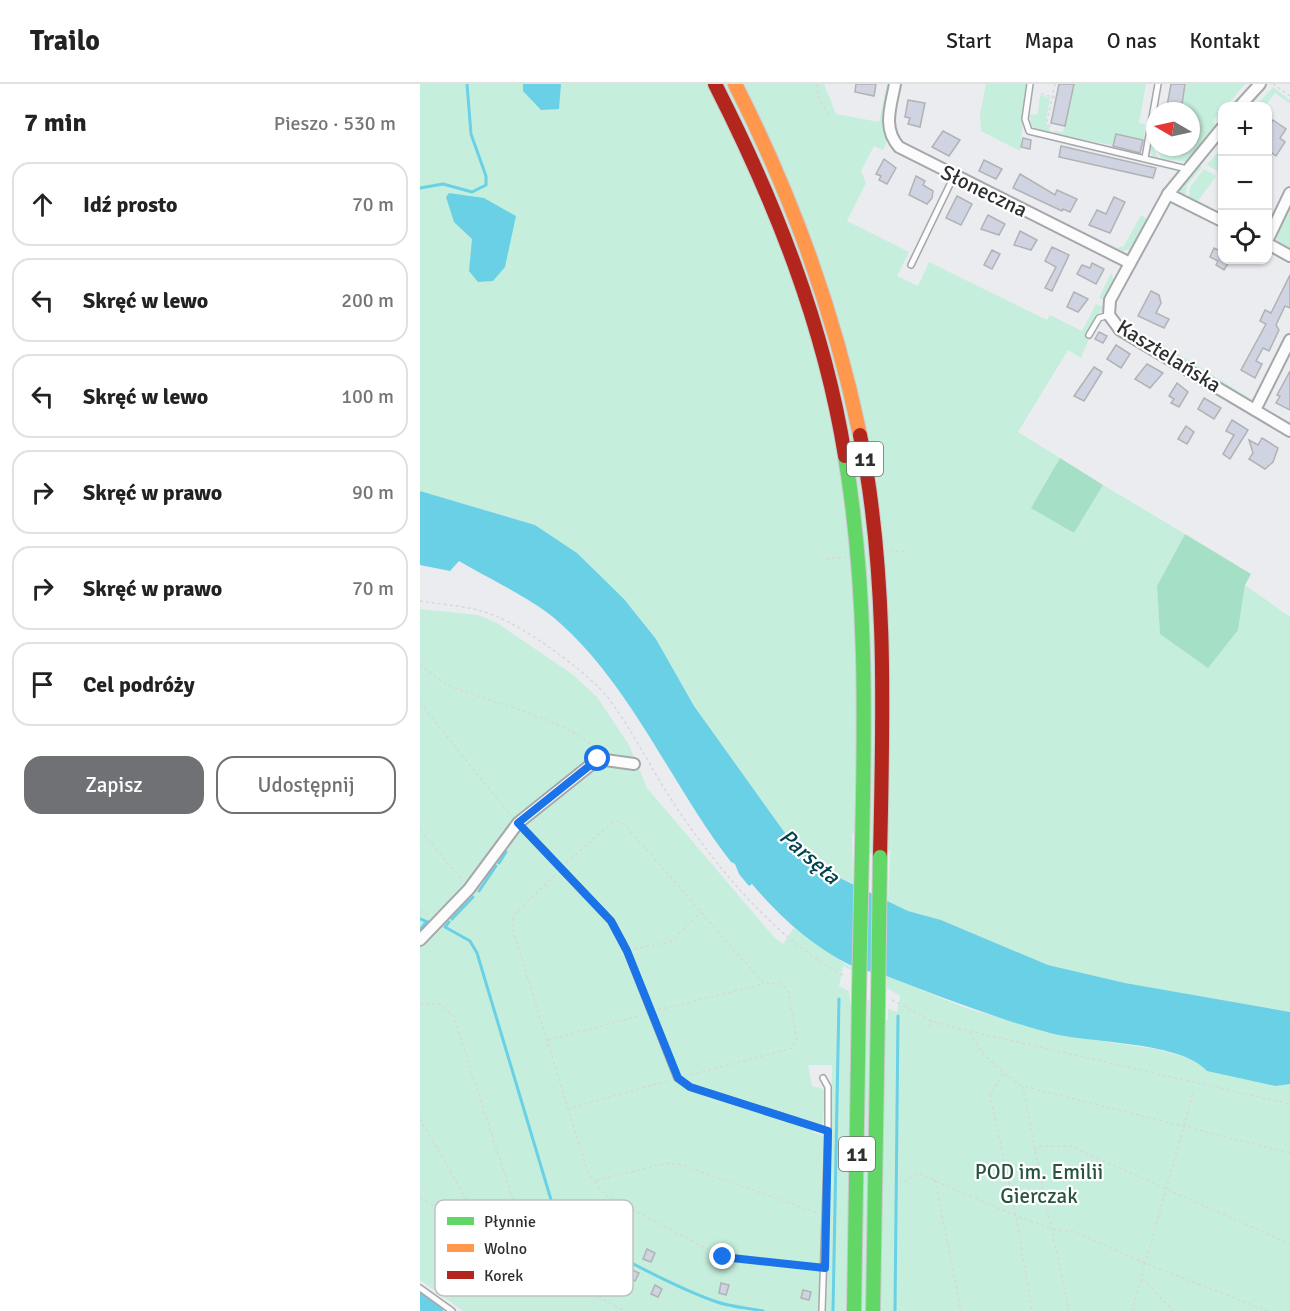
<!DOCTYPE html>
<html lang="pl">
<head>
<meta charset="utf-8">
<style>
	body { margin:0; font-family:Signika,sans-serif; background:#f2f2f2; color:#222 }
	.controls { position:absolute; right:18px; top:18px; display:grid; overflow:hidden; border-radius:12px; box-shadow:0 2px 4px #0004 }
	.controls button { width:54px; height:54px; display:grid; place-items:center; padding:0; border:0; border-bottom:2px solid #e0e0e0; background:#fff; color:#222; font:30px sans-serif }
	.compass { position:absolute; left:726px; top:18px; width:54px; height:54px; border-radius:50%; background:#fff; box-shadow:0 2px 4px #0004; rotate:279deg }
	.stop { position:absolute; width:18px; height:18px; margin:-14px; border:4px solid #1a73e8; border-radius:50%; background:#fff }
	.stop.end { background:#1a73e8; border-color:#fff; box-shadow:0 2px 6px #0008 }
	.list { margin:0; padding:0; list-style:none }
	h2 { display:flex; justify-content:space-between; align-items:center; height:78px; margin:0; padding:0 24px; font-size:26px }
	h2 small { font-size:20px; font-weight:400; color:#767676 }
	.list li { display:grid; grid-template-columns:39px 1fr auto; gap:18px; align-items:center; box-sizing:border-box; height:84px; margin:0 12px 12px; padding:0 12px; border:2px solid #e0e0e0; border-radius:18px }
	.list b { display:block; font-size:22px; white-space:nowrap }
	.list em { font-size:20px; font-style:normal; color:#767676 }
	.actions { display:flex; gap:12px; padding:18px 24px }
	.actions a { flex:1; padding:14px 0; border:2px solid #707174; border-radius:18px; text-align:center; font-size:21px; color:#707174 }
	.actions .main { background:#707174; color:#fff }
	.icon { flex:none; width:33px; height:33px; fill:none; stroke:currentColor; stroke-width:2; stroke-linecap:round; stroke-linejoin:round }
	.map { position:relative; flex:none; width:870px; height:1227px; overflow:hidden }
	header { display:flex; align-items:center; gap:36px; box-sizing:border-box; height:84px; padding:0 30px; background:#fff; border-bottom:2px solid #e0e0e0 }
	header strong { font-size:28px }
	nav { display:flex; gap:33px; margin-inline-start:auto; font-size:21px }
	main { display:flex }
	aside { flex:1; background:#fff }
	.map>svg:first-child { display:block }
</style>
</head>
<body>
<header>
<strong>Trailo</strong>
<nav><a>Start</a><a>Mapa</a><a>O nas</a><a>Kontakt</a></nav>
</header>
<main>
<aside>
<h2>7 min<small>Pieszo · 530 m</small></h2>
<ul class="list">
<li><svg class="icon" aria-label="ahead" viewBox="0 0 24 24"><path d="M12 20V5M6 11l6-6 6 6"/></svg><div><b>Idź prosto</b></div><em>70 m</em></li>
<li><svg class="icon" aria-label="left" viewBox="0 0 24 24"><path d="M17 20v-9H6M10 6l-5 5 5 5"/></svg><div><b>Skręć w lewo</b></div><em>200 m</em></li>
<li><svg class="icon" aria-label="left" viewBox="0 0 24 24"><path d="M17 20v-9H6M10 6l-5 5 5 5"/></svg><div><b>Skręć w lewo</b></div><em>100 m</em></li>
<li><svg class="icon" aria-label="right" viewBox="0 0 24 24"><path d="M7 20v-9h11M14 6l5 5-5 5"/></svg><div><b>Skręć w prawo</b></div><em>90 m</em></li>
<li><svg class="icon" aria-label="right" viewBox="0 0 24 24"><path d="M7 20v-9h11M14 6l5 5-5 5"/></svg><div><b>Skręć w prawo</b></div><em>70 m</em></li>
<li><svg class="icon" aria-label="arrive" viewBox="0 0 24 24"><path d="M6 21V4h12l-3 4 3 4H6"/></svg><div><b>Cel podróży</b></div></li>
</ul>
<div class="actions"><a class="main">Zapisz</a><a>Udostępnij</a></div>
</aside>
<div class="map">
<svg width="870" height="1227" viewBox="0 0 870 1227">
	<rect width="100%" height="100%" fill="#ebecf0"/>
	<!-- green -->
	<g fill="#c6eedc">
		<polygon points="0,0 288,0 348,125 395,262 426,411 438,543 438,749 432,749 433,799 420,794 370,756 274,622 236,555 204,515 157,469 115,441 0,407"/>
		<polygon points="301,0 310,0 365,118 413,257 444,408 456,542 453,770 450,769 450,624 417,305"/>
		<polygon points="322,0 404,0 416,30 459,38 467,0 471,0 463,39 468,55 463,66 454,62 441,87 446,99 427,137 489,168 477,192 498,202 509,178 627,236 630,231 662,247 676,220 685,224 678,230 667,250 670,252 661,274 648,266 598,348 640,374 612,424 654,449 683,401 765,450 737,502 740,549 818,546 825,501 870,533 870,928 705,899 628,881 521,836 488,827 468,817 470,767 466,766 447,352"/>
		<polygon points="566,0 607,0 600,67 561,47 560,30"/>
		<polygon points="654,0 726,0 719,39 725,40 723,66 723,56 696,50 692,61 635,51 633,47 643,48"/>
		<polygon points="766,0 825,0 806,22 802,22 793,38 798,43 768,78 741,75 737,63 771,63 771,27 761,25"/>
		<polygon points="853,3 870,16 870,20 855,9 845,22 836,22"/>
		<polygon points="620,11 630,14 626,38 632,50 616,46 611,41 610,31 618,30"/>
		<polygon points="735,33 734,65 738,74 732,72 729,65"/>
		<polygon points="802,63 802,83 799,88 787,81"/>
		<polygon points="777,81 782,83 767,101 764,114 760,109 760,102"/>
		<polygon points="784,85 796,92 778,117 802,130 802,133 769,116 770,103"/>
		<polygon points="870,120 870,167 858,160 856,150"/>
		<polygon points="721,131 728,136 716,160 713,159 709,166 702,167 682,157 698,164 704,162"/>
		<polygon points="691,189 695,198 684,216 679,214"/>
		<polygon points="742,260 831,315 837,313 835,317 826,317 741,266"/>
		<polygon points="0,525 58,531 77,539 152,590 177,613 209,661 227,704 354,853 363,860 374,844 440,890 423,882 419,902 429,907 430,919 434,919 429,1227 406,1227 412,981 388,981 392,1002 404,1005 405,1009 403,1040 391,1040 393,1048 404,1052 400,1227 43,1227 0,1196"/>
		<polygon points="467,892 546,924 635,950 735,965 870,1000 870,1227 458,1227 463,936 468,936 468,925 477,928 480,912 467,904"/>
		<polygon points="447,916 450,917 448,1227 440,1227"/>
		<polygon points="0,1208 27,1227 0,1227"/>
	</g>
	<!-- forest -->
	<g fill="#a5e0c6">
		<polygon points="640,374 683,401 654,449 611,424"/>
		<polygon points="765,450 831,490 825,501 818,546 788,584 740,550 737,502"/>
	</g>
	<!-- water -->
	<g fill="#6ad0e6">
		<polygon points="103,0 141,0 139,25 121,26 103,7"/>
		<polygon points="29,109 64,114 96,132 85,183 73,197 58,198 49,187 52,155 34,138 26,113"/>
		<path d="M 0,407 L 115,441 L 157,469 L 204,515 L 236,555 L 274,622 L 370,756 L 420,794 L 488,827 L 521,836 L 628,881 L 705,899 L 870,928 L 870,1000 L 856,1002 L 787,987 C 762,958 672,959 634,950 C 577,935 524,914 469,893 C 457,888 442,887 430,881 C 391,861 360,833 332,800 L 329,802 L 319,790 L 315,780 L 311,778 C 249,698 211,599 133,533 C 110,514 66,493 39,477 L 30,487 L 0,481 Z"/>
	</g>
	<g fill="none" stroke-linecap="round" stroke-linejoin="round">
		<!-- stream -->
		<g stroke="#6ad0e6" stroke-width="3">
			<polyline points="0,104 23,100 52,108 66,101 66,92 51,50 47,0"/>
			<polyline points="79,779 86,768"/>
			<polyline points="59,807 76,782"/>
			<polyline points="0,835 10,839"/>
			<polyline points="32,835 53,813"/>
			<path d="M 29,838 L 25,843 L 50,857 L 57,869 L 135,1129 C 157,1155 262,1206 297,1218 C 312,1223 328,1224 343,1227"/>
			<polyline points="0,846 6,838"/>
			<polyline points="413,1227 419,915"/>
			<polyline points="475,1227 478,932"/>
		</g>
		<!-- river -->
		<polyline stroke="#6ad0e6" stroke-width="18" points="0,1218 14,1227"/>
	</g>
	<!-- building -->
	<g fill="#d0d4e2" stroke="#b1b2b4" stroke-width="1.5">
		<polygon points="436,0 456,0 454,12 435,8"/>
		<polygon points="639,0 654,0 645,42 631,39"/>
		<polygon points="751,0 765,0 761,27 750,27 750,23 747,22"/>
		<polygon points="488,16 505,19 500,43 488,40 490,34 485,33"/>
		<polygon points="853,36 866,45 860,54 865,58 856,72 848,66 848,43"/>
		<polygon points="523,47 540,56 529,72 512,63"/>
		<polygon points="696,50 723,56 720,69 693,62"/>
		<polygon points="603,54 611,56 610,65 601,63"/>
		<polygon points="641,62 736,84 733,94 639,73"/>
		<polygon points="464,75 476,84 467,100 459,96 461,92 456,90"/>
		<polygon points="564,76 582,85 576,95 559,87"/>
		<polygon points="600,90 635,111 637,106 657,115 650,128 643,125 642,127 593,104"/>
		<polygon points="496,92 505,97 503,101 513,107 512,114 507,120 489,111"/>
		<polygon points="537,112 552,120 541,141 526,134"/>
		<polygon points="694,113 705,118 690,149 669,141 677,126 686,130"/>
		<polygon points="568,131 585,140 579,151 561,145"/>
		<polygon points="600,147 617,156 611,166 594,161"/>
		<polygon points="632,163 649,171 632,207 625,204 636,183 625,177"/>
		<polygon points="794,164 802,168 802,176 810,176 804,186 796,181 798,177 790,173"/>
		<polygon points="572,166 580,170 572,185 564,181"/>
		<polygon points="672,179 684,185 676,200 657,190 662,181 670,184"/>
		<polygon points="870,191 870,224 865,222 856,241 859,246 849,267 843,264 836,277 842,280 835,294 821,286 846,240 840,237 845,226 851,229"/>
		<polygon points="731,207 739,211 741,219 736,229 749,235 744,244 718,232"/>
		<polygon points="654,208 668,215 658,228 647,223"/>
		<polygon points="679,248 687,252 683,259 675,255"/>
		<polygon points="696,261 710,270 701,284 687,275"/>
		<polygon points="727,280 743,289 730,304 715,295"/>
		<polygon points="674,283 682,288 664,317 654,312"/>
		<polygon points="870,287 870,326 856,319 860,312 857,311"/>
		<polygon points="757,299 768,308 759,323 751,319 754,315 749,312"/>
		<polygon points="784,314 801,324 794,335 778,325"/>
		<polygon points="812,336 828,346 810,375 803,370 814,351 806,347"/>
		<polygon points="766,342 774,348 767,360 758,355"/>
		<polygon points="842,354 858,364 853,378 845,385 829,375 833,369 829,356 838,361"/>
		<polygon points="227,1165 235,1169 231,1178 223,1175"/>
		<polygon points="210,1185 219,1189 215,1197 206,1193"/>
		<polygon points="301,1199 309,1201 306,1211 299,1209"/>
		<polygon points="235,1201 242,1205 238,1213 231,1210"/>
		<polygon points="383,1206 391,1208 389,1216 381,1214"/>
	</g>
	<g fill="none" stroke-linecap="round" stroke-linejoin="round">
		<!-- lane casing -->
		<g stroke="#a6a7aa" stroke-width="8">
			<g id="lane">
				<polyline points="610,0 605,35 609,47 767,85"/>
				<polyline points="725,74 738,0"/>
				<polyline points="491,181 534,92"/>
				<polyline points="669,251 679,234 689,231"/>
				<polyline points="98,739 191,837 207,867 257,994 270,1003 408,1047 408,1003 403,994"/>
				<polyline points="0,1204 32,1227"/>
				<polyline points="402,1227 408,1047"/>
			</g>
		</g>
		<!-- street casing -->
		<g stroke="#a6a7aa" stroke-width="14">
			<g id="street">
				<path d="M 475,0 C 471,22 462,44 479,63 L 710,179"/>
				<polyline points="820,22 840,0"/>
				<polyline points="802,44 748,110 690,216 689,231 700,246 870,347"/>
				<polyline points="748,110 802,137"/>
				<polyline points="848,155 870,109"/>
				<polyline points="848,160 870,172"/>
				<polyline points="835,326 870,256"/>
				<polyline points="0,856 49,805 98,739 178,675 214,680"/>
			</g>
		</g>
		<!-- fast casing -->
		<g stroke="#cacacc" stroke-width="16">
			<g id="fast">
				<path d="M 425,372 C 447,502 445,632 442,763"/>
				<polyline points="434,1227 439,912"/>
				<polyline points="453,1227 458,922"/>
			</g>
		</g>
		<!-- slow casing -->
		<g stroke="#cacacc" stroke-width="16">
			<path id="slow" d="M 315,0 C 372,112 414,227 440,351"/>
		</g>
		<!-- jam casing -->
		<g stroke="#cacacc" stroke-width="16">
			<g id="jam">
				<path d="M 295,0 C 355,118 404,241 425,372"/>
				<path d="M 440,351 C 468,490 463,632 460,773"/>
			</g>
		</g>
		<!-- path -->
		<g stroke="#d8d8d9" stroke-width="1.5" stroke-dasharray="3 3" stroke-linecap="butt">
			<polyline points="397,0 399,15 408,30"/>
			<polyline points="853,0 870,12"/>
			<polyline points="621,10 636,14"/>
			<polyline points="630,43 627,38 635,0"/>
			<polyline points="470,468 486,467"/>
			<polyline points="406,475 426,473"/>
			<path d="M 0,517 C 25,521 52,522 76,532 C 107,545 168,588 189,615 C 215,650 234,691 259,727 C 300,788 359,858 425,892"/>
			<path d="M 0,580 C 11,589 22,599 35,604 C 70,618 154,638 175,665"/>
			<polyline points="0,619 91,732"/>
			<polyline points="0,746 43,797"/>
			<polyline points="146,779 193,738 202,738 339,894 345,899 362,900 368,907 377,955 372,964 267,992"/>
			<polyline points="135,791 94,831 92,843 168,1089 174,1097"/>
			<polyline points="0,827 10,831"/>
			<polyline points="214,865 250,858 280,829"/>
			<polyline points="472,916 512,937 532,943 870,1020"/>
			<polyline points="0,920 19,920 33,931 107,1159 107,1175"/>
			<polyline points="238,926 344,900"/>
			<polyline points="509,944 512,937"/>
			<path d="M 551,948 C 555,968 586,991 602,1002"/>
			<polyline points="128,956 222,931"/>
			<polyline points="583,990 570,1011 596,1132 612,1227"/>
			<polyline points="147,1025 251,996"/>
			<polyline points="0,1035 59,1137 62,1149"/>
			<polyline points="615,1067 649,1227"/>
			<polyline points="870,1069 603,1002 615,1067 619,1062 650,1062 870,1160"/>
			<polyline points="515,1096 541,1227"/>
			<polyline points="485,1098 497,1089 596,1132 633,1145 655,1148 727,1180 848,1227"/>
			<polyline points="0,1114 204,1227"/>
			<polyline points="395,1183 303,1173 185,1111 174,1097 247,1079 262,1081 398,1129"/>
			<polyline points="142,1194 184,1113"/>
			<polyline points="723,1195 753,1227"/>
			<polyline points="712,1227 773,1009"/>
		</g>
		<!-- lane -->
		<use href="#lane" stroke="#fcfcfd" stroke-width="5"/>
		<!-- street -->
		<use href="#street" stroke="#fcfcfd" stroke-width="10"/>
		<!-- fast -->
		<use href="#fast" stroke="#63d668" stroke-width="14"/>
		<!-- slow -->
		<use href="#slow" stroke="#ff974d" stroke-width="14"/>
		<!-- jam -->
		<use href="#jam" stroke="#b3261e" stroke-width="14"/>
		<!-- fast-bridge casing -->
		<g stroke="#cacacc" stroke-width="16" stroke-linecap="butt">
			<g id="fast-bridge">
				<polyline points="439,912 442,763"/>
				<polyline points="458,922 460,773"/>
			</g>
		</g>
		<!-- fast-bridge -->
		<use href="#fast-bridge" stroke="#63d668" stroke-width="14"/>
	</g>
	<g fill="none" stroke-linecap="round" stroke-linejoin="round">
		<!-- route -->
		<polyline stroke="#1a73e8" stroke-width="8" points="178,675 98,739 191,837 207,867 258,994 270,1003 408,1047 405,1184 303,1173"/>
	</g>
	<g text-anchor="middle" stroke-width="4.5" stroke-linejoin="round" paint-order="stroke">
		<!-- shield labels -->
		<g fill="#fff" stroke="#6d6d6f" stroke-width="1.5">
			<rect x="427" y="358" width="36" height="34" rx="4.5"/>
			<rect x="419" y="1053" width="36" height="34" rx="4.5"/>
		</g>
		<g font-size="20" font-weight="bold" fill="#2e2f31">
			<text x="445" y="382">11</text>
			<text x="437" y="1077">11</text>
		</g>
		<!-- street labels -->
		<g font-size="21" fill="#2e2f31" stroke="#fff">
			<text transform="translate(564 107) rotate(26)" y="7">Słoneczna</text>
			<text transform="translate(749 272) rotate(32)" y="7">Kasztelańska</text>
		</g>
		<!-- park labels -->
		<g font-size="21" fill="#28553f" stroke="#fff">
			<text x="619" y="1095">POD im. Emilii<tspan x="619" dy="24">Gierczak</tspan></text>
		</g>
		<!-- water labels -->
		<g font-size="22" font-style="italic" fill="#00424e" stroke="#fff">
			<text transform="translate(390 772) rotate(41)" y="8">Parsęta</text>
		</g>
	</g>
	<!-- legend -->
	<rect x="15" y="1116" width="198" height="96" rx="9" fill="#fff" stroke="#c0c1c1" stroke-width="1.5"/>
	<rect x="27" y="1133" width="27" height="8" fill="#63d668"/>
	<rect x="27" y="1160" width="27" height="8" fill="#ff974d"/>
	<rect x="27" y="1187" width="27" height="8" fill="#b3261e"/>
	<g font-size="16" fill="#2e2f31">
		<text x="64" y="1143">Płynnie</text>
		<text x="64" y="1170">Wolno</text>
		<text x="64" y="1197">Korek</text>
	</g>
</svg>
<div class="controls">
<button>+</button>
<button>−</button>
<button><svg class="icon" aria-label="locate" viewBox="0 0 24 24"><circle cx="12" cy="12" r="6"/><path d="M12 2v4M12 18v4M2 12h4M18 12h4"/></svg></button>
</div>
<svg class="compass" viewBox="-18 -18 36 36"><path d="M0-13l5 13h-10z" fill="#e53935"/><path d="M0 13l5-13h-10z" fill="#767676"/></svg>
<div class="stop" style="left:178px;top:675px"></div>
<div class="stop end" style="left:303px;top:1173px"></div>
</div>
</main>
</body>
</html>
